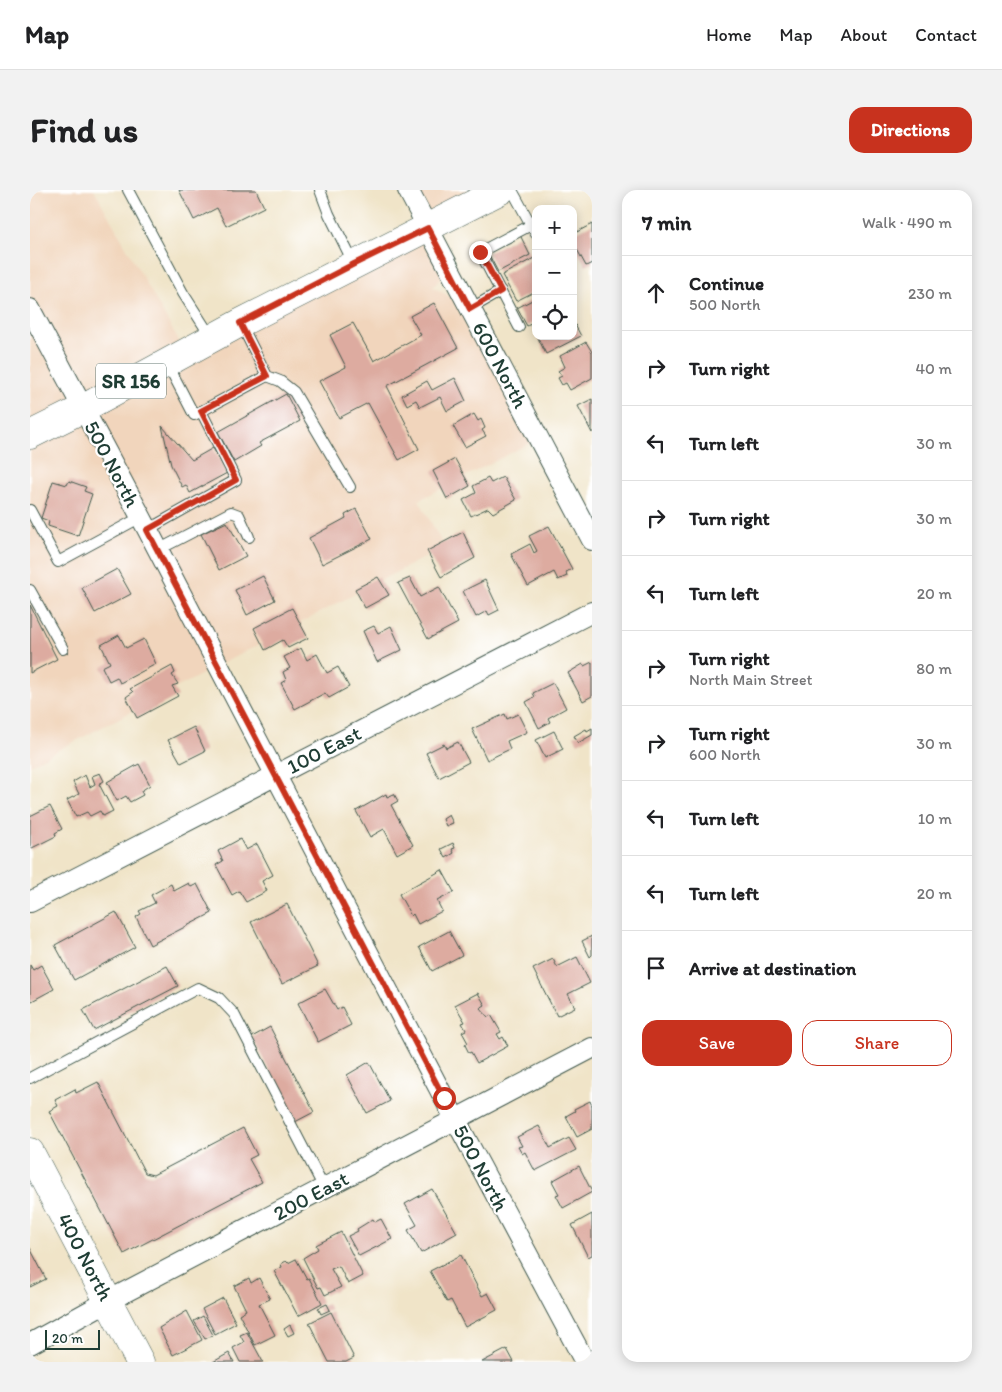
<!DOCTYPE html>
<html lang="en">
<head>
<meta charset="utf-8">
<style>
	body { margin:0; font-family:Itim,sans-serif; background:#f2f2f2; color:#202124 }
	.controls { position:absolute; right:15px; top:15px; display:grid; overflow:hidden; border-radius:10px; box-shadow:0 2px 12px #0003 }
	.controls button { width:45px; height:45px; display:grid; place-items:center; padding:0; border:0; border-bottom:1px solid #e0e0e0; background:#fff; color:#202124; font:25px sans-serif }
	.scale { position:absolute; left:15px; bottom:12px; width:55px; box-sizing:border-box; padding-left:5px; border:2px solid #1f3d34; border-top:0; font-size:14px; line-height:18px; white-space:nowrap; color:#1f3d34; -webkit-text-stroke:4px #fff; paint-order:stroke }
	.stop { position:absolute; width:15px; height:15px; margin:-11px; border:4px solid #c8321e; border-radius:50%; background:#fff }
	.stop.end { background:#c8321e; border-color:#fff; box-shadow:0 1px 5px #0008 }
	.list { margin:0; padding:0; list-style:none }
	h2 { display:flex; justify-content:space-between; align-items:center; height:65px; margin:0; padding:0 20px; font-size:21px }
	h2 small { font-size:16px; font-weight:400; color:#757577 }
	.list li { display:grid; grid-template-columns:32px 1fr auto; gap:15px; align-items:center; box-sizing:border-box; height:75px; padding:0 20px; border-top:1px solid #e0e0e0 }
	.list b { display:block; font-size:19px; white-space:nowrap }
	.list p { margin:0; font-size:16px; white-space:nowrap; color:#757577 }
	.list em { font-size:16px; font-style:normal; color:#757577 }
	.actions { display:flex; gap:10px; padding:15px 20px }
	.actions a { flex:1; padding:11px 0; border:1px solid #c8321e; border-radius:15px; text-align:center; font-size:18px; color:#c8321e }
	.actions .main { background:#c8321e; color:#fff }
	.icon { flex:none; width:28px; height:28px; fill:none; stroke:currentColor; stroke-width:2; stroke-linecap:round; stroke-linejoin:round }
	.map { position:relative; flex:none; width:562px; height:1172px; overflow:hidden; border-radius:15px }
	header { display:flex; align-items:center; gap:30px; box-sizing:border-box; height:70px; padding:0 25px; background:#fff; border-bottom:1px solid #e0e0e0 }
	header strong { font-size:24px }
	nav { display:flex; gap:28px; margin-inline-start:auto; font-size:18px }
	.intro { display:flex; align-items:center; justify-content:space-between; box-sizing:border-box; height:120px; padding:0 30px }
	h1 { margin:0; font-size:35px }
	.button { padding:12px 22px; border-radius:15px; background:#c8321e; color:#fff; font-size:18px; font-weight:700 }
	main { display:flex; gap:30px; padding:0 30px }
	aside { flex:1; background:#fff; border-radius:15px; box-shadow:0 2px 12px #0003 }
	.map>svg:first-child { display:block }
</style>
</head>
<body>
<header>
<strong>Map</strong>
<nav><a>Home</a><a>Map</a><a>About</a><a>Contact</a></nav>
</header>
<div class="intro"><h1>Find us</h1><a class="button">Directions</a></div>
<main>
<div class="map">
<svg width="562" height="1172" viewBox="0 0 562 1172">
	<rect width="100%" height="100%" fill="#fff"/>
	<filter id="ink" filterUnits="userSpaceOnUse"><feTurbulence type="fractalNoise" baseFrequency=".02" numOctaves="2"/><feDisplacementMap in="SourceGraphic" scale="10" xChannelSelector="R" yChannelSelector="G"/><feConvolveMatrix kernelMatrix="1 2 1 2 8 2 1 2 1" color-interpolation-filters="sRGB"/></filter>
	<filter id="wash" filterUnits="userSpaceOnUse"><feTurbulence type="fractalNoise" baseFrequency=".0096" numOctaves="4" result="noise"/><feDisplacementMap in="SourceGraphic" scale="20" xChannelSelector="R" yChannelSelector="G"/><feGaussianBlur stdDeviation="1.12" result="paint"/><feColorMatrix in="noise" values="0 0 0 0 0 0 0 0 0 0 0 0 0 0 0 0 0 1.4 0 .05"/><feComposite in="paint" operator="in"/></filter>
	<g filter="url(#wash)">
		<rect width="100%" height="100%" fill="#f0e4c8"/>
		<!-- built -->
		<polygon fill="#f1d5bc" points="0,0 64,0 155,162 398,39 378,0 471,0 398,38 419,79 403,97 440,119 508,249 389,310 414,357 0,575"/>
		<g id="blocks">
			<!-- building -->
			<g fill="#ddaba0">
				<polygon points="149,0 226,0 234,17 196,36 187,18 164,30"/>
				<polygon points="562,34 562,73 556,76 543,52 543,44"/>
				<polygon points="490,45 500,65 468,82 458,63"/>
				<polygon points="506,67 506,101 486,111 472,85"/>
				<polygon points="506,108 506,131 497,136 487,118"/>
				<polygon points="404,113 428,158 357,196 389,259 369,270 338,213 309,228 289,191 316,177 300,145 323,133 344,171 391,145 380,126"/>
				<polygon points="543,131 551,146 516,164 507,146 543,146"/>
				<polygon points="556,152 562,162 562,188 540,200 536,193 532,195 528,188 532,186 528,181 535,177 530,166"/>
				<polygon points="425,188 436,211 417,221 410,207 390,217 386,210 377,215 372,205 397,191 402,200"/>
				<polygon points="256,204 270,231 229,253 231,256 204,272 188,242"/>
				<polygon points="562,209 562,243 548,216"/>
				<polygon points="444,224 448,231 451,229 455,238 452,240 456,246 435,257 423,236"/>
				<polygon points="132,236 162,270 183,258 197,283 160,303 156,295 152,297 141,275"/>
				<polygon points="425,269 440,296 417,309 403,281"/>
				<polygon points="473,287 486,310 463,323 458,318 441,326 433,310 446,303 443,296 458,288 461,293"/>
				<polygon points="23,291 37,295 39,291 56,297 54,301 62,304 48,346 18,336 19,331 11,328"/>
				<polygon points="326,319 342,349 292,374 279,348 316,328 315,325"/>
				<polygon points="197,332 216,366 189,380 171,344"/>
				<polygon points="519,336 542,379 536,382 537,386 528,390 524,382 498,396 481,364 500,354 504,363 507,361 499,346"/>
				<polygon points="433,342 445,368 411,387 397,361"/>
				<polygon points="87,379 101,404 65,423 52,398"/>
				<polygon points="233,386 245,410 217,425 205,400"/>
				<polygon points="348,387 359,405 335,418 325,399"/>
				<polygon points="380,388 390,407 409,397 428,433 398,449 368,393"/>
				<polygon points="455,390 469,420 459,425 457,421 446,427 433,401"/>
				<polygon points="0,415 27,469 0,483"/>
				<polygon points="262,418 278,448 258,458 253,450 235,460 224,438"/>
				<polygon points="344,436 348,443 361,436 372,460 347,472 333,441"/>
				<polygon points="89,445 96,458 114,449 126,474 90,493 87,487 79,491 72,477 80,473 71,455"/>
				<polygon points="271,458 277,470 287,464 297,483 308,477 319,497 299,508 295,503 265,519 251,493 256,490 253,482 260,478 254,467"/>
				<polygon points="562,472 562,506 553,511 538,483 553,474 554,476"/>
				<polygon points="142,476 145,483 142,485 148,494 142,496 148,506 107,528 96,507 103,502 100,499"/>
				<polygon points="523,493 536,518 518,528 520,532 509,538 496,512 505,507 503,503"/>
				<polygon points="475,524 477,529 488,524 497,542 477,551 480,559 457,570 442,539"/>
				<polygon points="164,537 175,561 151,573 138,550"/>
				<polygon points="562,538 562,545 548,553 544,546 556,539 557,541"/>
				<polygon points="524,541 533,559 515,568 506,550"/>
				<polygon points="428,552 439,572 409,588 396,563 414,554 416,558"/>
				<polygon points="109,574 120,595 111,601 113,605 100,612 96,606 87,611 77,592"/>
				<polygon points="70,583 74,591 69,594 83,621 73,626 70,621 60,626 57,622 46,627 37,610 49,604 43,592 55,585 60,597 65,594 62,586"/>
				<polygon points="356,604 357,607 364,604 368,611 361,615 383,655 367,664 354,639 340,647 326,621"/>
				<polygon points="20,616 32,639 25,643 26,646 0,659 0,626"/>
				<polygon points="419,625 423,633 416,636 413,629"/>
				<polygon points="210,649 216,660 227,654 243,685 232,691 237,701 216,712 209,701 202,705 186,675 193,671 188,661"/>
				<polygon points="423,653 425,658 422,659 424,663 416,668 411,659"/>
				<polygon points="412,680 424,702 407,711 412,721 388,734 383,724 381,726 369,704"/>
				<polygon points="159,693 161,697 167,694 182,723 120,755 106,727 111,724 109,721 125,713 121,705 141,694 144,701"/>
				<polygon points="257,714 288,776 252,794 221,732"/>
				<polygon points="86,722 105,757 44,790 25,755"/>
				<polygon points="419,741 432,765 402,781 389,757"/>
				<polygon points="562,746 562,765 560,767 552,751"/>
				<polygon points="547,767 560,793 538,804 545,817 527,826 503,779 523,769 527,777"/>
				<polygon points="0,775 3,780 11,775 24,799 0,812"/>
				<polygon points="137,776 148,796 64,840 53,820"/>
				<polygon points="295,799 307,820 312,817 321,835 288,852 268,813"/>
				<polygon points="448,803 455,815 450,818 458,827 461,825 471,842 467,844 470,849 473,847 478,856 447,873 441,862 439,863 435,855 438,853 432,842 436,840 432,833 435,832 425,815"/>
				<polygon points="240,837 284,922 265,932 222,847"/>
				<polygon points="339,872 360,911 337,923 317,885"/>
				<polygon points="68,892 115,983 123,985 213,938 227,965 219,969 232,992 94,1064 19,921 28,916 25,910 45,899 46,903"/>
				<polygon points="560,911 562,916 562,939 547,947 536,926 545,921 544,919"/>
				<polygon points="509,936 520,958 539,948 546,960 505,981 495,962 492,964 488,957 492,956 487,947"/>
				<polygon points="549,976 562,1002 533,1018 526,1005 529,1004 522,991"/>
				<polygon points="402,999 427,1043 391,1063 378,1040 387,1035 375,1014"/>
				<polygon points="562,1024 562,1065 558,1067 542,1035"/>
				<polygon points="343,1029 345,1032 351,1029 362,1049 329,1066 318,1046 328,1041 327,1039"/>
				<polygon points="311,1042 333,1086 318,1094 309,1076 301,1079 311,1097 295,1105 291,1097 288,1098 273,1068 288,1059 286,1055"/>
				<polygon points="0,1058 16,1089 0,1097"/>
				<polygon points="431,1065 452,1106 458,1103 467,1120 435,1137 421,1110 417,1112 400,1081"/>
				<polygon points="266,1069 277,1089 279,1088 292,1113 268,1126 244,1081 252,1077 251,1074 256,1071 258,1073"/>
				<polygon points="219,1088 221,1093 229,1088 240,1109 229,1114 245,1145 225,1155 209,1124 216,1120 204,1096"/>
				<polygon points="193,1108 206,1133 185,1144 172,1119"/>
				<polygon points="297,1114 300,1120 291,1124 288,1118"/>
				<polygon points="157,1121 172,1150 143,1165 129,1138"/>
				<polygon points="301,1122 324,1168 316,1172 299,1172 279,1133"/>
				<polygon points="173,1126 183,1145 175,1149 164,1131"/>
				<polygon points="260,1135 264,1143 258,1146 254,1139"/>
				<polygon points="217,1142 220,1148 233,1172 210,1172 203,1158 214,1152 210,1145"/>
				<polygon points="477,1159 484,1172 452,1172"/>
				<polygon points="199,1163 204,1172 183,1172"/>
			</g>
		</g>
	</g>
	<g filter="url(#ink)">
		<use href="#blocks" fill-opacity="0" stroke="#3e564a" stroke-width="1"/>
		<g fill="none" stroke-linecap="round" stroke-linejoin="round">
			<!-- lane casing -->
			<g stroke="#3e564a" stroke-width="12">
				<g id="lane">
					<polyline points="98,0 153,103 181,147"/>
					<polyline points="290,0 299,24 324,74"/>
					<polyline points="482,0 506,44"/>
					<polyline points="440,119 471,101"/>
					<polyline points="211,134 237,186 250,191 264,202 320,297"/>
					<polyline points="489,137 450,62 501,35"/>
					<polyline points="137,173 164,225 237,186"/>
					<polyline points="0,320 28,372 111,327"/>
					<polyline points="117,340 206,290 171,221"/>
					<polyline points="128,360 201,322 209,325 219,347"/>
					<polyline points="0,400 33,459"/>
					<polyline points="0,888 168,798 189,808 204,824 294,998"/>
				</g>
			</g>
			<!-- street casing -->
			<g stroke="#3e564a" stroke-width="22">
				<g id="street">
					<polyline points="378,0 562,350"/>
					<polyline points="0,119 111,327 414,908 555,1172"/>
					<polyline points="0,712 562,422"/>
					<polyline points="0,1154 78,1111 562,858"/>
				</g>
			</g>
			<!-- secondary casing -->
			<g stroke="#3e564a" stroke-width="29">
				<polyline id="secondary" points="0,962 110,1172"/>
			</g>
			<!-- primary casing -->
			<g stroke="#3e564a" stroke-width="29">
				<polyline id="primary" points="0,245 52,219 210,133 471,0"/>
			</g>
			<!-- lane -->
			<use href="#lane" stroke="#fff" stroke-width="10"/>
			<!-- street -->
			<use href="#street" stroke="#fff" stroke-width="20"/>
			<!-- secondary -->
			<use href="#secondary" stroke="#fff" stroke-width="28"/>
			<!-- primary -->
			<use href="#primary" stroke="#fff" stroke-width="28"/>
		</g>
	</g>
	<g fill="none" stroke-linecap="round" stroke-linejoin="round" filter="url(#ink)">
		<!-- route -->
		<polyline stroke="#c8321e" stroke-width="6" points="414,908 117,340 206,290 171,221 237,186 210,133 324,74 398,38 440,119 471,101 450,62"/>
	</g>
	<g text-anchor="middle" stroke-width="4.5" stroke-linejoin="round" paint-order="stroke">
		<!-- shield labels -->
		<rect fill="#fff" stroke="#627771" stroke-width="1" x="66" y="173.5" width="70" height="35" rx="4"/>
		<g font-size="20" font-weight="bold" fill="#1f3d34">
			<text x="101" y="198">SR 156</text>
		</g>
		<!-- street labels -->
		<g font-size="21" fill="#1f3d34" stroke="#fff">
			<text transform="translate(470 175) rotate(62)" y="7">600 North</text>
			<text transform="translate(82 274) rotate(62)" y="7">500 North</text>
			<text transform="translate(294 560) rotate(-27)" y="7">100 East</text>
			<text transform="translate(451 978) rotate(62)" y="7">500 North</text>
			<text transform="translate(281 1006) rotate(-28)" y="7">200 East</text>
			<text transform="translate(55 1067) rotate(62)" y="7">400 North</text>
		</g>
	</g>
</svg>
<div class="controls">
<button>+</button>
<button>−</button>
<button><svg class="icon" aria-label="locate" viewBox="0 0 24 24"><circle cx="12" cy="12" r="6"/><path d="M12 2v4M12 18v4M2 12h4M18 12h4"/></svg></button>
</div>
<div class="scale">20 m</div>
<div class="stop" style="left:414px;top:908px"></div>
<div class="stop end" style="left:450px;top:62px"></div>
</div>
<aside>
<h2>7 min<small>Walk · 490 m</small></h2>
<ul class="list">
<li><svg class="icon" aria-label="ahead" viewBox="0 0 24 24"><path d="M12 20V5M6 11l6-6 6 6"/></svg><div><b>Continue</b><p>500 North</p></div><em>230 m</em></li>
<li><svg class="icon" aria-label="right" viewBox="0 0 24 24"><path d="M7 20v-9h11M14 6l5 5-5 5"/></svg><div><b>Turn right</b></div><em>40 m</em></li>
<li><svg class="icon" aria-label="left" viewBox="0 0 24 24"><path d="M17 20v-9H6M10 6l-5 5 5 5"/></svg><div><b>Turn left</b></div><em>30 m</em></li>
<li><svg class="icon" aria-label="right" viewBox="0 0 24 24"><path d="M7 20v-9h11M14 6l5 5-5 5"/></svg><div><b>Turn right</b></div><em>30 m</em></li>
<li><svg class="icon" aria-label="left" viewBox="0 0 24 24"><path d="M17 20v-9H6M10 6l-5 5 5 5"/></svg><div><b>Turn left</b></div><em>20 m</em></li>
<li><svg class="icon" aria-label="right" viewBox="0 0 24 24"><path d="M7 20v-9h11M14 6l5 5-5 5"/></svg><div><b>Turn right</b><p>North Main Street</p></div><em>80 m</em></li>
<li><svg class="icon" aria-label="right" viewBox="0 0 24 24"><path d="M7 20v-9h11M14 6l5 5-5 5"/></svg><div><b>Turn right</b><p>600 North</p></div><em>30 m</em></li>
<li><svg class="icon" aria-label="left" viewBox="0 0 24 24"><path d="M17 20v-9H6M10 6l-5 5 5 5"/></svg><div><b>Turn left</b></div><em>10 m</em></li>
<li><svg class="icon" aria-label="left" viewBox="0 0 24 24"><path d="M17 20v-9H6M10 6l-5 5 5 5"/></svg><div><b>Turn left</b></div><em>20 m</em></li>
<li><svg class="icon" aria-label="arrive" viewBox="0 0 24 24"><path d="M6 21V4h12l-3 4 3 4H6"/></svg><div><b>Arrive at destination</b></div></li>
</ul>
<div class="actions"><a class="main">Save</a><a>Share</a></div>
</aside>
</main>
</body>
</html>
